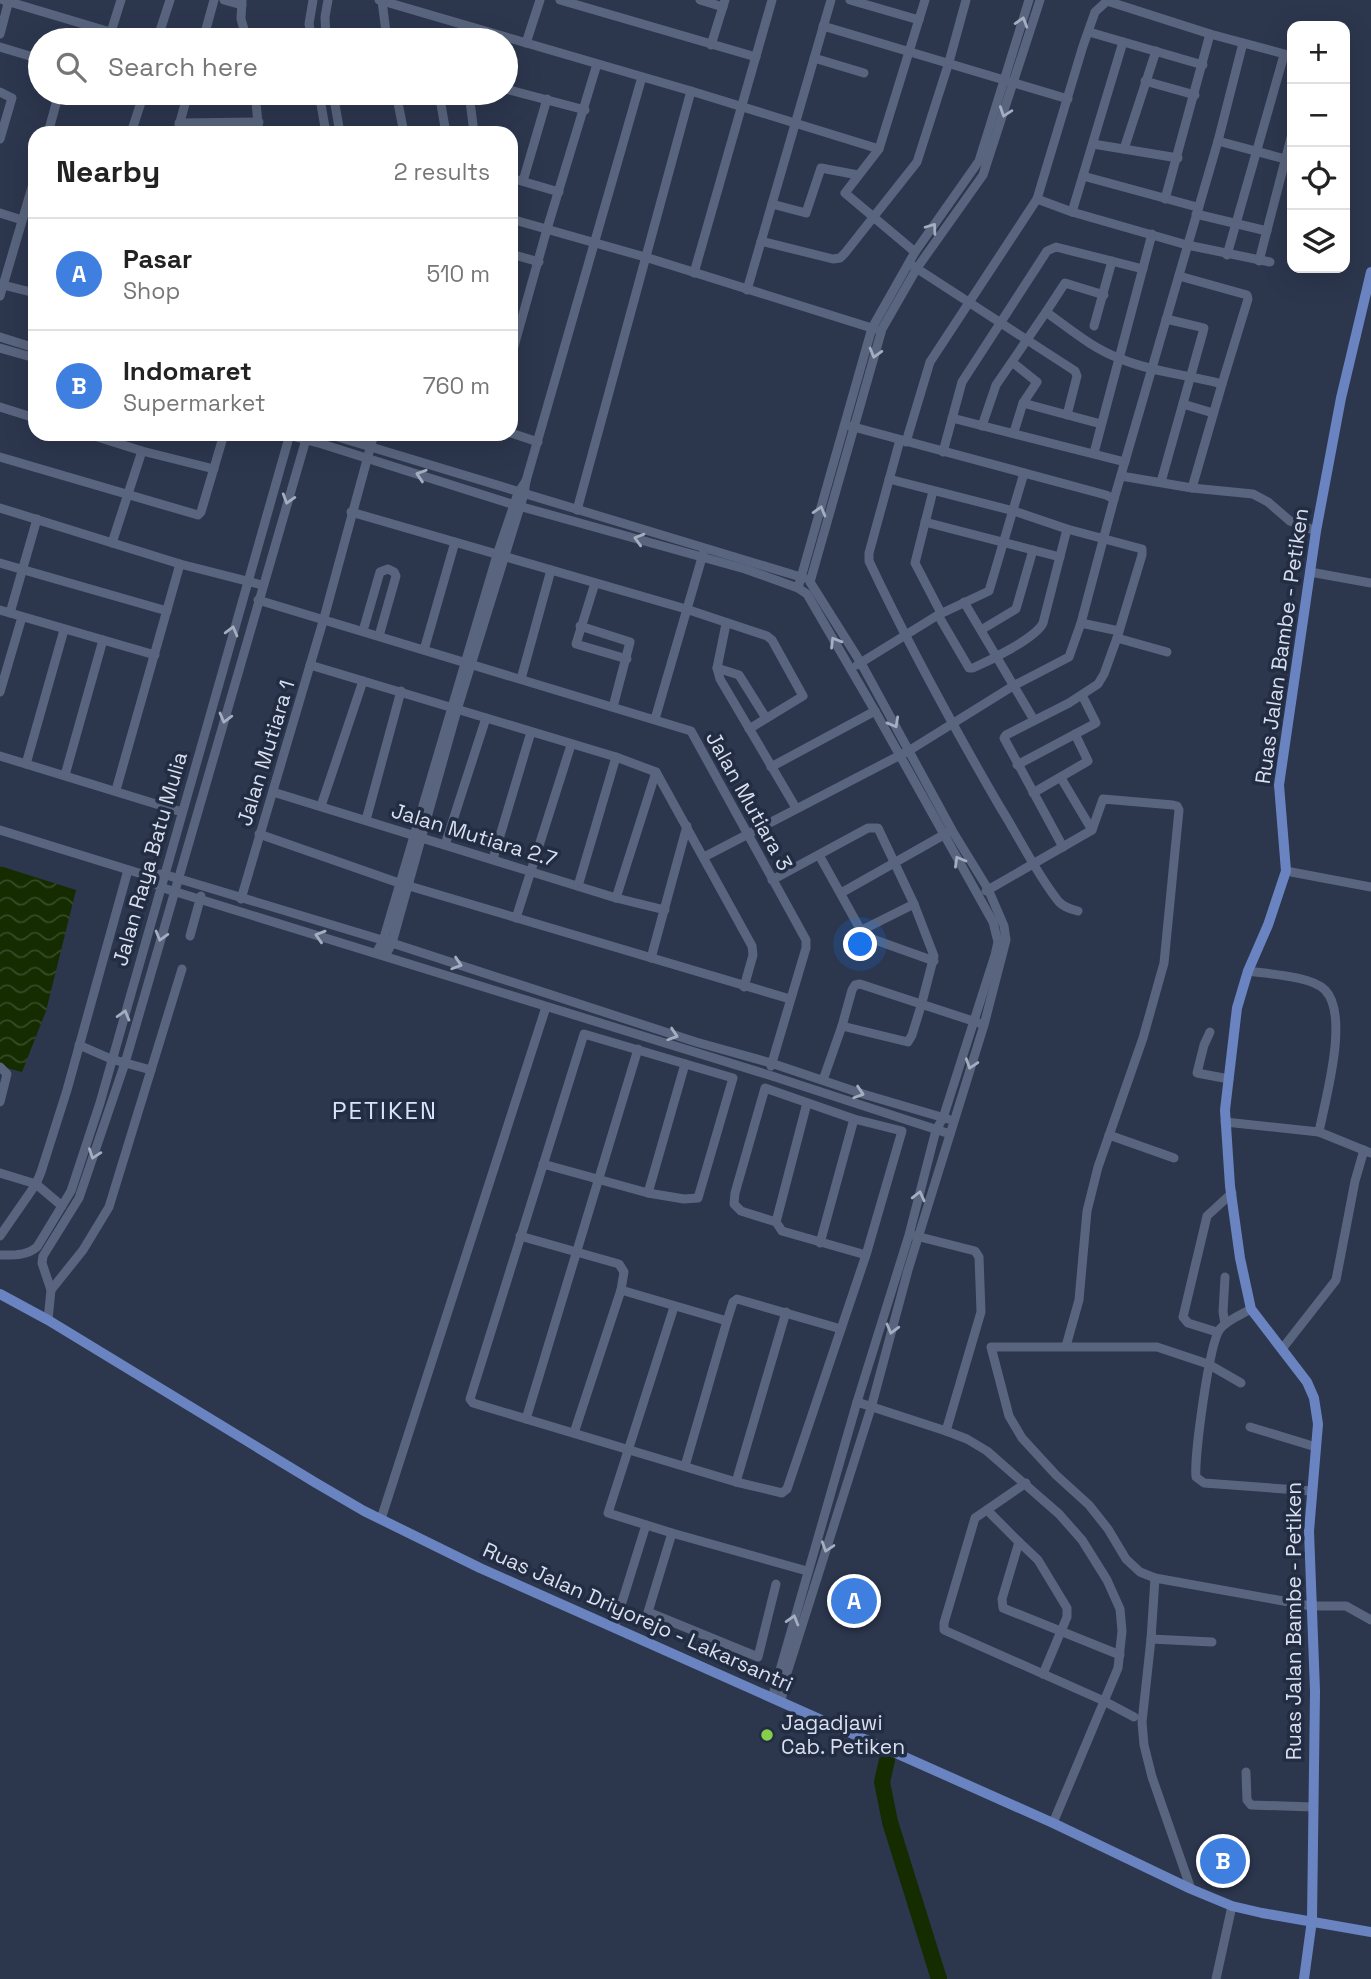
<!DOCTYPE html>
<html lang="en">
<head>
<meta charset="utf-8">
<style>
	body { margin:0; font-family:"Space Grotesk",sans-serif; background:#f6f6f6; color:#222 }
	.controls { position:absolute; right:21px; top:21px; display:grid; overflow:hidden; border-radius:14px; box-shadow:0 7px 28px #0002 }
	.controls button { width:63px; height:63px; display:grid; place-items:center; padding:0; border:0; border-bottom:2px solid #e0e0e0; background:#fff; color:#222; font:35px sans-serif }
	.you { position:absolute; left:861px; top:945px; width:24px; height:24px; margin:-18px; border:5px solid #fff; border-radius:50%; background:#1a73e8; box-shadow:0 0 0 10px #1a73e833 }
	.badge { display:grid; place-items:center; width:46px; height:46px; border-radius:50%; background:#4f7034; color:#fff; font-size:23px; font-weight:700 }
	.pin { position:absolute; translate:-50% -50%; border:4px solid #fff; box-shadow:0 2px 7px #0006 }
	.list { margin:0; padding:0; list-style:none }
	h2 { display:flex; justify-content:space-between; align-items:center; height:91px; margin:0; padding:0 28px; font-size:30px }
	h2 small { font-size:23px; font-weight:400; color:#767676 }
	.list li { display:grid; grid-template-columns:46px 1fr auto; gap:21px; align-items:center; box-sizing:border-box; height:112px; padding:0 28px; border-top:2px solid #e0e0e0 }
	.list b { display:block; font-size:26px; white-space:nowrap }
	.list p { margin:0; font-size:23px; white-space:nowrap; color:#767676 }
	.list em { font-size:23px; font-style:normal; color:#767676 }
	.icon { flex:none; width:38px; height:38px; fill:none; stroke:currentColor; stroke-width:2; stroke-linecap:round; stroke-linejoin:round }
	.map { position:relative; flex:none; width:1371px; height:1979px; overflow:hidden }
	.search { position:absolute; background:#fff; box-shadow:0 7px 28px #0002; left:28px; top:28px; width:490px; height:77px; display:flex; align-items:center; gap:18px; box-sizing:border-box; padding:0 24px; border-radius:38px; color:#767676; font-size:26px }
	.panel { position:absolute; background:#fff; box-shadow:0 7px 28px #0002; left:28px; top:126px; width:490px; height:315px; border-radius:21px }
	.map>svg:first-child { display:block }
</style>
</head>
<body>
<div class="map">
<svg width="1371" height="1979" viewBox="0 0 1371 1979">
	<defs>
		<pattern id="water-waves" width="16" height="10" patternUnits="userSpaceOnUse" patternTransform="scale(1.75)"><rect width="16" height="10" fill="#142c00"/><path d="M0 5q4-4 8 0t8 0" fill="none" stroke="#354a26"/></pattern>
	</defs>
	<rect width="100%" height="100%" fill="#2c364d"/>
	<!-- water -->
	<polygon fill="url(#water-waves)" points="0,866 76,890 46,1011 22,1072 0,1066"/>
	<g fill="none" stroke-linecap="round" stroke-linejoin="round">
		<!-- river -->
		<polyline stroke="#142c00" stroke-width="16" points="887,1760 882,1782 890,1822 939,1979"/>
		<!-- minor -->
		<g stroke="#59657e" stroke-width="9">
			<polyline points="3,0 137,40"/>
			<polyline points="224,0 242,5"/>
			<polyline points="242,0 241,19 247,40"/>
			<polyline points="379,0 691,91 879,149"/>
			<polyline points="560,0 756,57"/>
			<polyline points="700,0 723,7"/>
			<polyline points="850,0 919,20"/>
			<polyline points="382,1 387,40"/>
			<polyline points="823,26 1068,99"/>
			<polyline points="111,32 121,0"/>
			<polyline points="1089,32 1203,65"/>
			<polyline points="0,34 9,0"/>
			<polyline points="157,40 170,0"/>
			<polyline points="203,40 214,0"/>
			<polyline points="312,40 309,24 313,0"/>
			<polyline points="326,40 325,17 328,0"/>
			<polyline points="526,43 540,0"/>
			<polyline points="711,45 725,0"/>
			<polyline points="0,47 40,59"/>
			<polyline points="814,58 864,73"/>
			<polyline points="1145,81 1195,95"/>
			<polyline points="506,89 585,110"/>
			<polyline points="0,92 12,98 0,139"/>
			<polyline points="255,93 259,133"/>
			<polyline points="319,93 326,133"/>
			<polyline points="333,93 340,133"/>
			<polyline points="396,93 404,133"/>
			<polyline points="439,93 446,133"/>
			<polyline points="469,93 474,133"/>
			<polyline points="179,123 259,122"/>
			<polyline points="48,133 59,93"/>
			<polyline points="131,133 144,93"/>
			<polyline points="177,133 188,93"/>
			<polyline points="1218,141 1285,159"/>
			<polyline points="1093,144 1178,158"/>
			<polyline points="1124,149 1156,51"/>
			<polyline points="1083,176 1197,207"/>
			<polyline points="511,178 559,192"/>
			<polyline points="523,181 547,99"/>
			<polyline points="1037,199 1072,212 1187,245 1270,262"/>
			<polyline points="1165,199 1210,34"/>
			<polyline points="772,204 806,213 821,168 858,175"/>
			<polyline points="1072,212 1123,42"/>
			<polyline points="0,213 22,220"/>
			<polyline points="1196,214 1267,231"/>
			<polyline points="511,219 645,257 875,329"/>
			<polyline points="761,241 833,259 840,258 845,253 917,162 949,62 966,0"/>
			<polyline points="915,252 845,193 879,149 925,0"/>
			<polyline points="511,254 539,262"/>
			<polyline points="1227,255 1284,55"/>
			<polyline points="1259,261 1292,134"/>
			<polyline points="913,266 1075,371 1077,376 1067,415"/>
			<polyline points="694,273 772,0"/>
			<polyline points="1179,276 1247,295 1248,299 1222,384"/>
			<polyline points="3,285 35,293"/>
			<polyline points="747,290 831,0"/>
			<polyline points="0,296 35,177"/>
			<polyline points="1046,312 1065,283 1104,295"/>
			<polyline points="1094,326 1112,261"/>
			<polyline points="0,337 35,348"/>
			<polyline points="0,348 35,358"/>
			<polyline points="511,357 547,229 597,64"/>
			<polyline points="1012,362 1037,382 1023,403 1014,432"/>
			<polyline points="1023,403 1101,424"/>
			<polyline points="1183,404 1213,413"/>
			<polyline points="0,407 35,418"/>
			<polyline points="952,418 1125,462"/>
			<polyline points="850,426 1106,495 1114,499"/>
			<path d="M 982,426 L 996,385 L 1046,312 C 1070,329 1093,349 1121,359 C 1153,372 1188,375 1222,384 L 1192,488"/>
			<polyline points="511,433 538,442"/>
			<polyline points="88,434 142,451 214,469"/>
			<polyline points="284,434 322,444 515,505 745,569 798,588 807,594 875,711 993,922 998,942 995,955 943,1118 936,1130 909,1235 857,1402 772,1698"/>
			<polyline points="328,434 804,578"/>
			<path d="M 900,440 L 869,553 L 869,561 C 909,646 953,726 1000,807 C 1019,837 1037,875 1059,902 C 1065,908 1071,909 1078,911"/>
			<polyline points="906,442 930,362 1037,199 1083,46 1095,12 1107,1 1210,34 1292,56"/>
			<polyline points="943,452 962,382 1047,251 1056,247 1143,269"/>
			<polyline points="1094,453 1152,234"/>
			<polyline points="0,457 198,515 201,512 224,434"/>
			<polyline points="1121,476 1192,488 1253,494 1268,502 1290,521 1316,531"/>
			<polyline points="889,479 1014,511 1067,529 1142,549 1142,555 1117,638 1104,674 1098,684 1069,703 1006,735 1004,738 1063,847"/>
			<polyline points="526,481 642,77"/>
			<polyline points="1161,482 1203,332 1204,328 1200,327 1166,319"/>
			<polyline points="933,491 915,563 941,613"/>
			<polyline points="0,508 180,564 262,585"/>
			<polyline points="577,510 691,91"/>
			<polyline points="351,512 686,609 767,636 772,640 803,696 749,729"/>
			<polyline points="925,522 1060,557"/>
			<polyline points="112,543 142,451"/>
			<polyline points="0,563 167,611"/>
			<polyline points="1310,572 1371,583"/>
			<polyline points="595,583 576,644 627,659"/>
			<polyline points="798,588 872,328 915,252 979,161 1029,0"/>
			<polyline points="258,600 691,731 806,940 806,948 771,1066"/>
			<polyline points="964,602 1034,720"/>
			<polyline points="0,610 155,655"/>
			<polyline points="10,613 37,519"/>
			<path d="M 938,615 L 969,668 L 973,668 C 989,661 1036,638 1043,623 L 1067,529"/>
			<polyline points="1081,623 1119,631"/>
			<polyline points="726,624 717,668 720,679 796,808"/>
			<polyline points="580,626 630,642 613,707"/>
			<polyline points="981,630 1016,609 1033,550"/>
			<polyline points="363,631 380,572 388,569 394,572 396,576 379,636"/>
			<polyline points="1117,638 1167,652"/>
			<polyline points="424,650 455,542"/>
			<polyline points="310,665 616,757 656,772 752,946 753,955 744,987"/>
			<polyline points="857,665 938,615 989,591 1024,473"/>
			<polyline points="717,668 739,675 766,718"/>
			<polyline points="521,679 551,570"/>
			<polyline points="0,692 22,617"/>
			<polyline points="655,719 703,554"/>
			<polyline points="0,756 182,812"/>
			<polyline points="26,764 64,630"/>
			<polyline points="1017,765 1096,723 1082,695"/>
			<polyline points="771,767 875,711"/>
			<polyline points="65,775 103,640"/>
			<polyline points="116,790 180,564"/>
			<polyline points="273,792 616,898 665,910"/>
			<polyline points="1033,793 1088,761 1075,734"/>
			<polyline points="321,806 363,681"/>
			<polyline points="366,820 401,691"/>
			<polyline points="0,830 145,875 163,874 392,943 696,1042 771,1063 863,1094 948,1119"/>
			<polyline points="259,834 399,883 790,999"/>
			<polyline points="445,845 486,718"/>
			<polyline points="819,855 864,936 934,961"/>
			<polyline points="704,857 910,750 1013,686 1069,657 1081,623 1114,499 1218,141 1243,43"/>
			<polyline points="493,859 531,732"/>
			<polyline points="1286,871 1371,887"/>
			<polyline points="145,875 160,887 772,1076 950,1134"/>
			<polyline points="772,880 868,828 878,828 914,904 934,956 921,1006 912,1035 908,1042 842,1026 852,990 855,985 860,984 979,1023"/>
			<polyline points="578,886 616,757"/>
			<polyline points="986,891 1092,830 1061,778"/>
			<polyline points="841,893 947,833"/>
			<polyline points="616,898 656,772"/>
			<polyline points="241,899 324,618 374,434"/>
			<polyline points="516,918 571,745"/>
			<polyline points="862,930 914,904"/>
			<polyline points="190,936 201,896"/>
			<polyline points="376,953 383,941 497,555 518,493 526,481 524,494 457,710 392,943 385,956"/>
			<polyline points="651,958 687,826"/>
			<path d="M 1248,971 C 1267,974 1312,976 1325,990 C 1350,1015 1325,1100 1319,1132"/>
			<polyline points="1210,1032 1204,1045 1197,1073 1229,1079"/>
			<polyline points="79,1045 111,1059 151,1070"/>
			<polyline points="0,1067 7,1074 0,1102"/>
			<polyline points="823,1080 842,1026"/>
			<polyline points="1225,1122 1319,1132 1371,1153"/>
			<polyline points="1109,1135 1174,1158"/>
			<polyline points="543,1164 648,1193 684,1199 698,1198 733,1078 584,1034 470,1399 473,1403 736,1482 782,1493 787,1489 866,1255 902,1131 854,1119 765,1088 735,1193 734,1204 741,1211 776,1222 782,1231 866,1255"/>
			<polyline points="0,1173 36,1184 62,1206"/>
			<polyline points="648,1193 685,1064"/>
			<polyline points="776,1222 807,1103"/>
			<polyline points="0,1236 36,1184 41,1172 67,1090 128,870"/>
			<polyline points="520,1236 619,1264 624,1272 621,1290 727,1321 733,1302 737,1299 841,1329"/>
			<polyline points="820,1243 854,1119"/>
			<path d="M 0,1255 C 14,1255 26,1256 37,1247 L 71,1191 L 100,1103 L 290,434"/>
			<polyline points="1225,1277 1223,1312 1225,1324"/>
			<polyline points="51,1290 83,1250 109,1207 182,969"/>
			<polyline points="674,1307 608,1513 672,1533 648,1612 758,1657 776,1584"/>
			<path d="M 1251,1309 C 1241,1315 1227,1320 1220,1329 C 1209,1343 1194,1458 1196,1477 L 1204,1483 L 1312,1491"/>
			<polyline points="48,1320 51,1290 42,1263 43,1256 79,1198 125,1063 307,436"/>
			<polyline points="1217,1332 1188,1323 1183,1317 1207,1216 1232,1193"/>
			<polyline points="1066,1346 1079,1300 1087,1211 1098,1167 1143,1038 1164,963 1179,810 1177,806 1173,805 1103,799 1092,830"/>
			<polyline points="1282,1349 1336,1280 1355,1181 1364,1150"/>
			<polyline points="1241,1383 1208,1364 1157,1347 991,1347 1009,1416 1022,1438 1056,1475 1089,1505 1108,1529 1126,1559 1140,1572 1155,1578 1311,1606 1346,1606 1371,1620"/>
			<polyline points="857,1402 946,1431 981,1312 979,1257 975,1251 912,1235"/>
			<polyline points="526,1419 638,1049"/>
			<polyline points="1250,1427 1316,1447"/>
			<polyline points="946,1431 967,1439 987,1451 1059,1514 1082,1540 1107,1580 1120,1609 1122,1631 1118,1668 1053,1823"/>
			<polyline points="574,1433 621,1290"/>
			<polyline points="685,1466 727,1321"/>
			<polyline points="736,1482 786,1312"/>
			<polyline points="1026,1483 975,1518 944,1623 944,1630 1104,1701 1134,1717"/>
			<polyline points="987,1510 1019,1542 1002,1599 1003,1608 1120,1655"/>
			<polyline points="381,1519 546,1007"/>
			<polyline points="672,1533 807,1571"/>
			<polyline points="1019,1542 1038,1560 1067,1608 1067,1617 1043,1674"/>
			<polyline points="1155,1578 1151,1639 1142,1722 1144,1745 1152,1777 1191,1889"/>
			<polyline points="614,1628 646,1525"/>
			<polyline points="1151,1639 1212,1642"/>
			<polyline points="781,1701 787,1673 871,1408 908,1270 984,1025 1006,940 1004,926 988,889 953,832 861,663 810,582 882,329 917,268 983,175 1040,0"/>
			<polyline points="1246,1772 1247,1800 1251,1805 1313,1807"/>
			<polyline points="1216,1979 1232,1906"/>
		</g>
		<!-- major -->
		<g stroke="#6a84c2" stroke-width="10">
			<polyline points="0,1294 48,1320 316,1483 364,1511 480,1568 1053,1823 1191,1889 1232,1906 1262,1913 1371,1932"/>
			<polyline points="1304,1979 1312,1920 1315,1691 1309,1531 1318,1424 1314,1398 1307,1382 1251,1309 1240,1258 1230,1186 1225,1110 1237,1008 1248,971 1268,925 1286,871 1279,785 1316,531 1341,398 1371,272"/>
		</g>
	</g>
	<!-- one-way arrows -->
	<defs><path id="oneway-chevron" d="M-2-3.5L2.5 0L-2 3.5" fill="none" stroke-width="1.6" stroke-linecap="round" stroke-linejoin="round" transform="scale(1.75)"/></defs>
	<g stroke="#a5aec1">
		<use href="#oneway-chevron" transform="translate(1022 22) rotate(-73)"/>
		<use href="#oneway-chevron" transform="translate(1005 112) rotate(109)"/>
		<use href="#oneway-chevron" transform="translate(932 228) rotate(-54)"/>
		<use href="#oneway-chevron" transform="translate(875 353) rotate(106)"/>
		<use href="#oneway-chevron" transform="translate(421 475) rotate(-162)"/>
		<use href="#oneway-chevron" transform="translate(288 499) rotate(107)"/>
		<use href="#oneway-chevron" transform="translate(820 511) rotate(-74)"/>
		<use href="#oneway-chevron" transform="translate(639 539) rotate(-164)"/>
		<use href="#oneway-chevron" transform="translate(232 631) rotate(-75)"/>
		<use href="#oneway-chevron" transform="translate(835 642) rotate(-121)"/>
		<use href="#oneway-chevron" transform="translate(225 718) rotate(105)"/>
		<use href="#oneway-chevron" transform="translate(894 723) rotate(61)"/>
		<use href="#oneway-chevron" transform="translate(959 861) rotate(-120)"/>
		<use href="#oneway-chevron" transform="translate(161 936) rotate(106)"/>
		<use href="#oneway-chevron" transform="translate(320 936) rotate(-163)"/>
		<use href="#oneway-chevron" transform="translate(457 964) rotate(18)"/>
		<use href="#oneway-chevron" transform="translate(124 1015) rotate(-74)"/>
		<use href="#oneway-chevron" transform="translate(673 1035) rotate(18)"/>
		<use href="#oneway-chevron" transform="translate(971 1064) rotate(108)"/>
		<use href="#oneway-chevron" transform="translate(859 1093) rotate(18)"/>
		<use href="#oneway-chevron" transform="translate(94 1154) rotate(109)"/>
		<use href="#oneway-chevron" transform="translate(919 1196) rotate(-76)"/>
		<use href="#oneway-chevron" transform="translate(892 1329) rotate(105)"/>
		<use href="#oneway-chevron" transform="translate(827 1547) rotate(108)"/>
		<use href="#oneway-chevron" transform="translate(793 1620) rotate(-74)"/>
	</g>
	<!-- markers -->
	<circle fill="#87cf4b" stroke="#222c42" stroke-width="2.5" cx="767" cy="1735" r="7"/>
	<g text-anchor="middle" stroke-width="7" stroke-linejoin="round" paint-order="stroke">
		<!-- street labels -->
		<g font-size="21" fill="#d8dfee" stroke="#222c42">
			<text transform="translate(1282 646) rotate(-82)" y="7">Ruas Jalan Bambe - Petiken</text>
			<text transform="translate(266 753) rotate(-73)" y="7">Jalan Mutiara 1</text>
			<text transform="translate(749 801) rotate(61)" y="7">Jalan Mutiara 3</text>
			<text transform="translate(474 835) rotate(17)" y="7">Jalan Mutiara 2.7</text>
			<text transform="translate(150 859) rotate(-74)" y="7">Jalan Raya Batu Mulia</text>
			<text transform="translate(638 1617) rotate(24)" y="7">Ruas Jalan Driyorejo - Lakarsantri</text>
			<text transform="translate(1294 1621) rotate(-90)" y="7">Ruas Jalan Bambe - Petiken</text>
		</g>
		<!-- poi labels -->
		<g font-size="21" fill="#d8dfee" stroke="#222c42" text-anchor="start">
			<text x="781" y="1730">Jagadjawi<tspan x="781" dy="24">Cab. Petiken</tspan></text>
		</g>
		<!-- quarter labels -->
		<g font-size="24" letter-spacing="2" fill="#d8e3fb" stroke="#222c42">
			<text x="385" y="1119">PETIKEN</text>
		</g>
	</g>
</svg>
<div class="controls">
<button>+</button>
<button>−</button>
<button><svg class="icon" aria-label="locate" viewBox="0 0 24 24"><circle cx="12" cy="12" r="6"/><path d="M12 2v4M12 18v4M2 12h4M18 12h4"/></svg></button>
<button><svg class="icon" aria-label="layers" viewBox="0 0 24 24"><path d="M12 4l9 5-9 5-9-5zM3 14l9 5 9-5"/></svg></button>
</div>
<div class="you"></div>
<div class="pin badge" style="left:854px;top:1601px;background:#3f7fe0">A</div>
<div class="pin badge" style="left:1223px;top:1861px;background:#3f7fe0">B</div>
<div class="search"><svg class="icon" aria-label="search" viewBox="0 0 24 24"><circle cx="10" cy="10" r="6"/><path d="M15 15l6 6"/></svg>Search here</div>
<section class="panel">
<h2>Nearby<small>2 results</small></h2>
<ul class="list">
<li><span class="badge" style="background:#3f7fe0">A</span><div><b>Pasar</b><p>Shop</p></div><em>510 m</em></li>
<li><span class="badge" style="background:#3f7fe0">B</span><div><b>Indomaret</b><p>Supermarket</p></div><em>760 m</em></li>
</ul>
</section>
</div>
</body>
</html>
